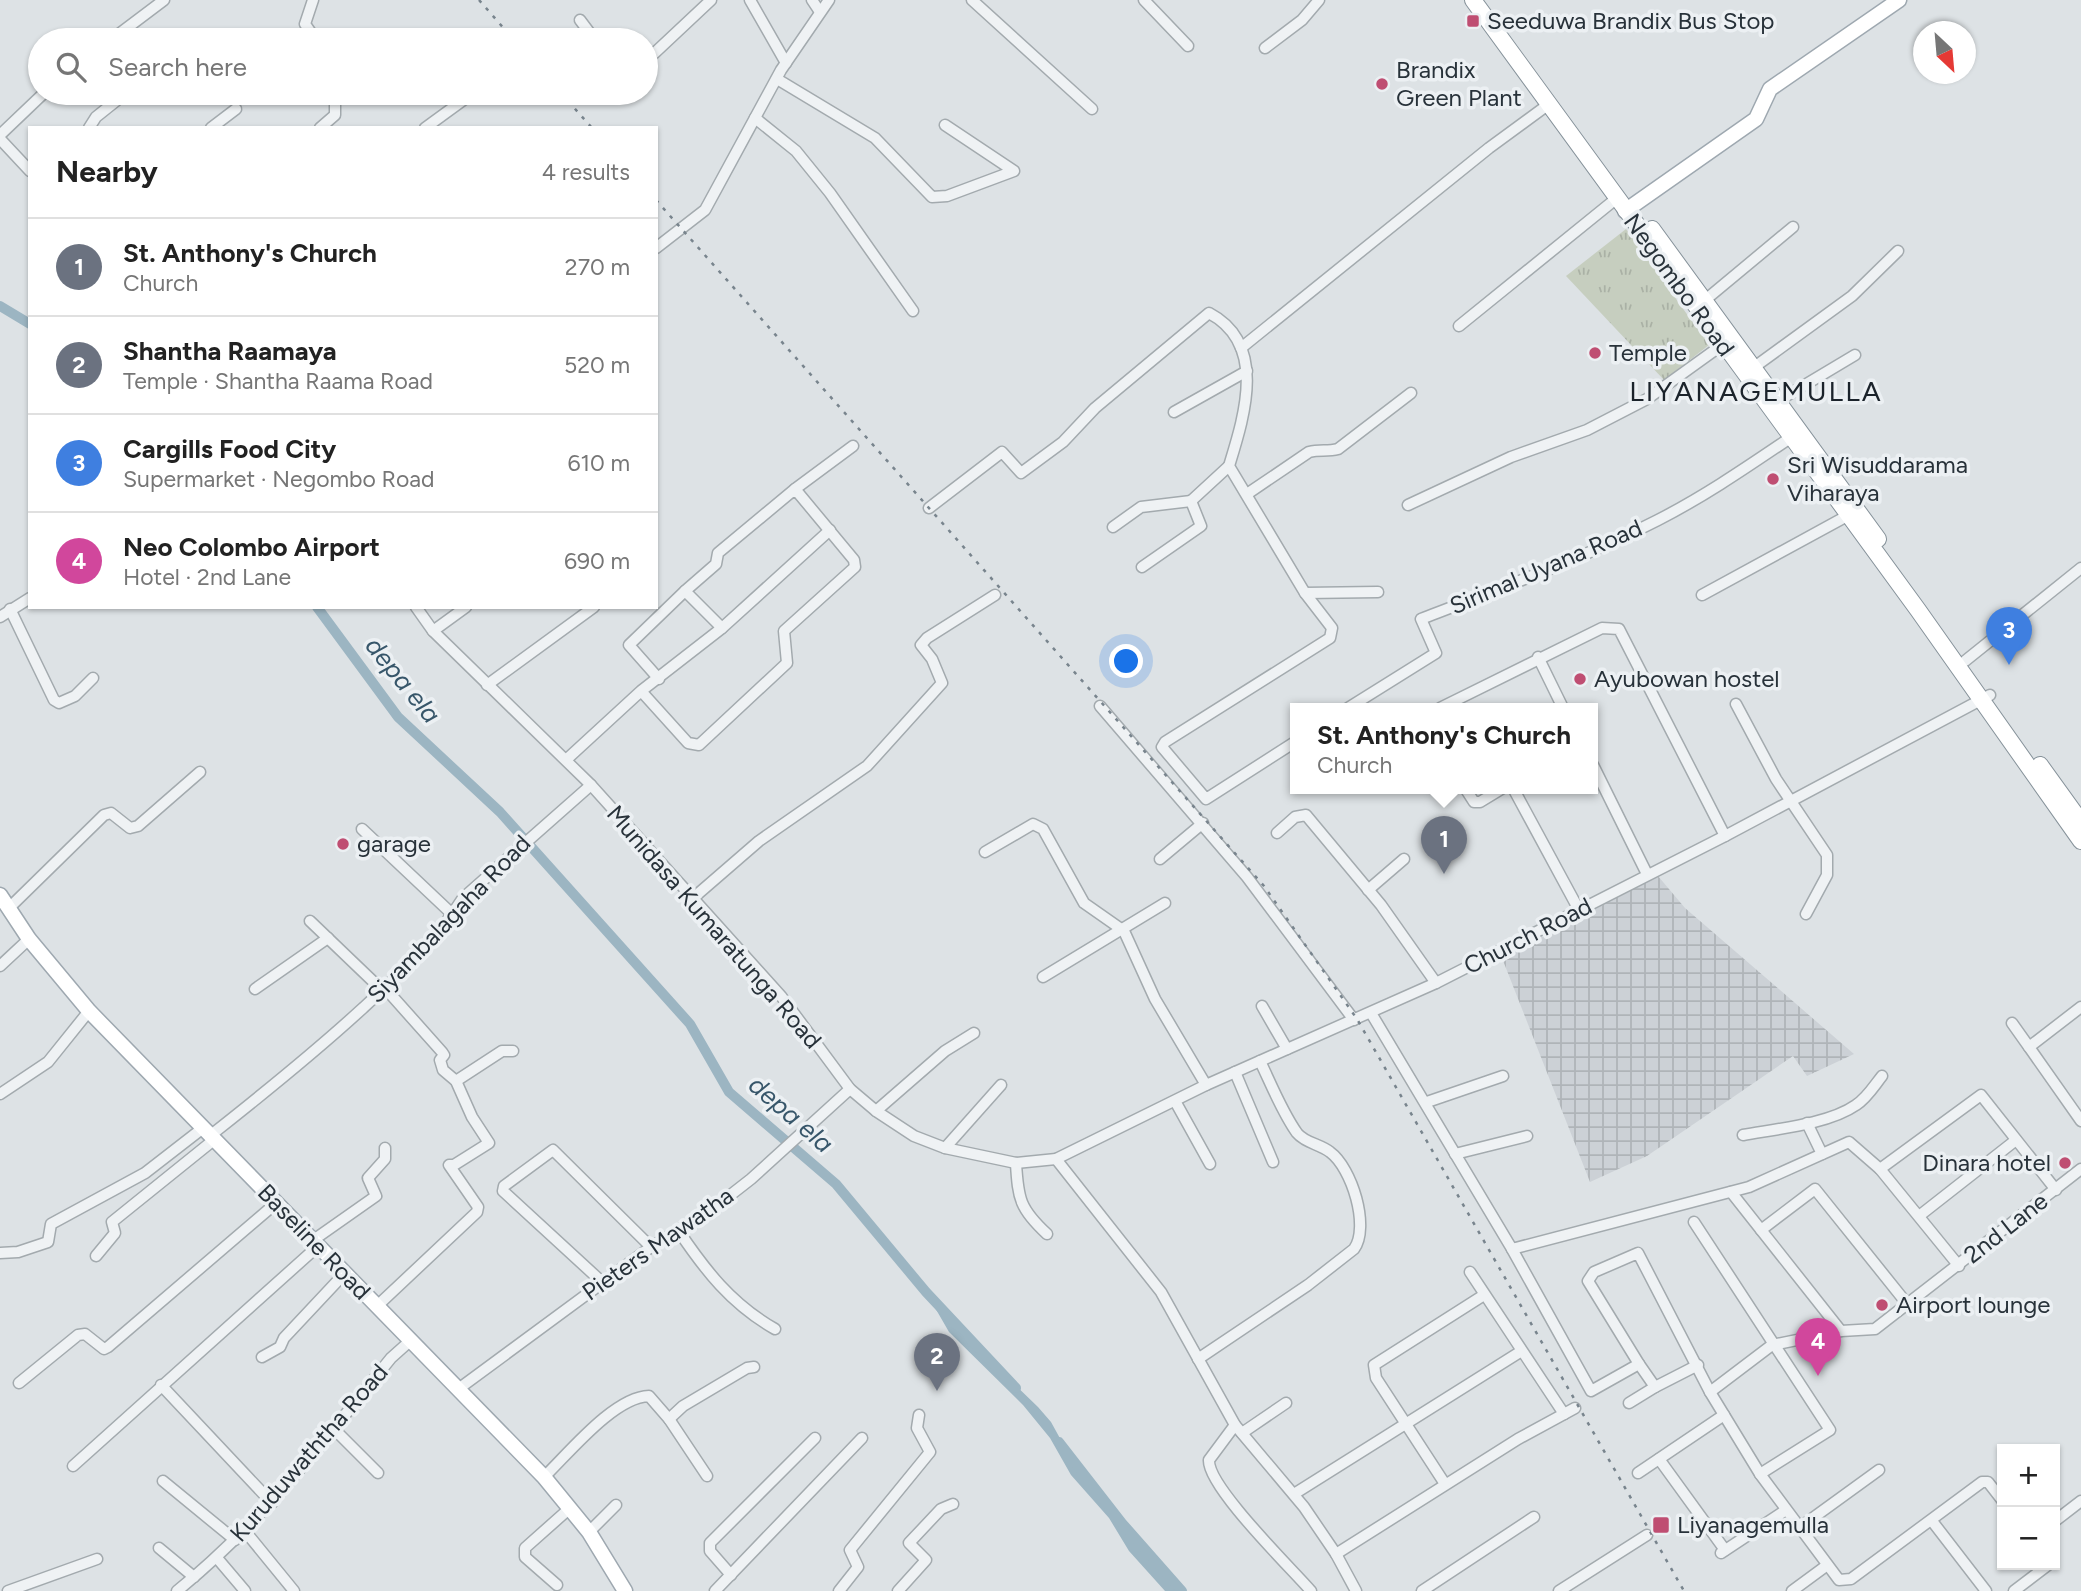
<!DOCTYPE html>
<html lang="en">
<head>
<meta charset="utf-8">
<style>
	body { margin:0; font-family:Figtree,sans-serif; background:#f2f2f2; color:#222 }
	.controls { position:absolute; right:21px; bottom:21px; display:grid; overflow:hidden; border-radius:0px; box-shadow:0 2px 5px #0004 }
	.controls button { width:63px; height:63px; display:grid; place-items:center; padding:0; border:0; border-bottom:2px solid #e0e0e0; background:#fff; color:#222; font:35px sans-serif }
	.compass { position:absolute; left:1913px; top:21px; width:63px; height:63px; border-radius:50%; background:#fff; box-shadow:0 2px 5px #0004; rotate:154deg }
	.you { position:absolute; left:1127px; top:662px; width:24px; height:24px; margin:-18px; border:5px solid #fff; border-radius:50%; background:#1a73e8; box-shadow:0 0 0 10px #1a73e833 }
	.badge { display:grid; place-items:center; width:46px; height:46px; border-radius:50%; background:#7c3aed; color:#fff; font-size:23px; font-weight:700 }
	.pin { position:absolute; translate:-50% -58px; filter:drop-shadow(0 2px 4px #0008) }
	.pin::after { content:''; position:absolute; top:37px; width:24px; height:21px; background:inherit; clip-path:polygon(0 0,100% 0,50% 100%) }
	.popup { position:absolute; left:1290px; top:703px; width:308px; height:91px; box-sizing:border-box; display:grid; place-content:center; border-radius:0px; background:#fff; filter:drop-shadow(0 2px 5px #0005); font-size:23px; white-space:nowrap; color:#767676 }
	.popup b { font-size:26px; color:#222 }
	.popup::after { content:''; position:absolute; left:50%; top:100%; margin-left:-14px; border:14px solid transparent; border-top-color:#fff }
	.list { margin:0; padding:0; list-style:none }
	h2 { display:flex; justify-content:space-between; align-items:center; height:91px; margin:0; padding:0 28px; font-size:30px }
	h2 small { font-size:23px; font-weight:400; color:#767676 }
	.list li { display:grid; grid-template-columns:46px 1fr auto; gap:21px; align-items:center; box-sizing:border-box; height:98px; padding:0 28px; border-top:2px solid #e0e0e0 }
	.list b { display:block; font-size:26px; white-space:nowrap }
	.list p { margin:0; font-size:23px; white-space:nowrap; color:#767676 }
	.list em { font-size:23px; font-style:normal; color:#767676 }
	.icon { flex:none; width:38px; height:38px; fill:none; stroke:currentColor; stroke-width:2; stroke-linecap:round; stroke-linejoin:round }
	.map { position:relative; flex:none; width:2081px; height:1591px; overflow:hidden }
	.search { position:absolute; background:#fff; box-shadow:0 2px 5px #0004; left:28px; top:28px; width:630px; height:77px; display:flex; align-items:center; gap:18px; box-sizing:border-box; padding:0 24px; border-radius:38px; color:#767676; font-size:26px }
	.panel { position:absolute; background:#fff; box-shadow:0 2px 5px #0004; left:28px; top:126px; width:630px; height:483px; border-radius:0px }
	.map>svg:first-child { display:block }
</style>
</head>
<body>
<div class="map">
<svg width="2081" height="1591" viewBox="0 0 2081 1591">
	<defs>
		<pattern id="industrial-grid" width="8" height="8" patternUnits="userSpaceOnUse" patternTransform="scale(1.75)"><rect width="8" height="8" fill="#ccd1d6"/><path d="M0 4h8M4 0v8" fill="none" stroke="#afb4b8"/></pattern>
		<pattern id="grass-tufts" width="24" height="20" patternUnits="userSpaceOnUse" patternTransform="scale(1.75)"><rect width="24" height="20" fill="#c6cebf"/><path d="M3 7l-1-3M5 7V3M7 7l1-3M15 17l-1-3M17 17v-4M19 17l1-3" fill="none" stroke="#aab1a5"/></pattern>
	</defs>
	<rect width="100%" height="100%" fill="#dde2e5"/>
	<!-- industrial -->
	<polygon fill="url(#industrial-grid)" points="1658,876 1685,908 1854,1054 1807,1076 1793,1056 1647,1156 1590,1182 1502,958"/>
	<!-- grass -->
	<polygon fill="url(#grass-tufts)" points="1626,229 1709,345 1664,380 1566,276"/>
	<!-- water -->
	<polygon fill="#9cb5c2" points="926,1292 956,1328 1038,1407 1051,1422 1078,1471 1182,1591 1165,1591 1129,1551 1109,1518 1071,1475 1050,1438 1023,1405 949,1332"/>
	<g fill="none" stroke-linecap="round" stroke-linejoin="round">
		<!-- canal -->
		<g stroke="#9cb5c2" stroke-width="10">
			<polyline points="0,306 30,324"/>
			<polyline points="317,607 398,717 500,812 690,1024 729,1092 836,1184 926,1292 1016,1388"/>
			<polyline points="1059,1442 1122,1523 1182,1591"/>
		</g>
		<!-- minor casing -->
		<g stroke="#a3aaae" stroke-width="13">
			<g id="minor">
				<polyline points="313,0 305,24 316,40"/>
				<polyline points="750,0 786,63"/>
				<polyline points="812,0 820,12"/>
				<polyline points="972,0 1092,109"/>
				<polyline points="1144,0 1188,46"/>
				<polyline points="580,20 595,40"/>
				<polyline points="111,40 164,0"/>
				<polyline points="1265,48 1302,20 1319,0"/>
				<polyline points="646,61 711,0"/>
				<polyline points="777,79 875,138 932,197 947,196 1014,171 945,125"/>
				<polyline points="490,93 492,93"/>
				<polyline points="755,118 796,151 830,193 913,311"/>
				<polyline points="89,128 96,117 126,93"/>
				<polyline points="211,128 236,109"/>
				<polyline points="320,128 335,115 335,93"/>
				<polyline points="425,128 473,93"/>
				<polyline points="0,135 44,93"/>
				<polyline points="0,139 30,171"/>
				<polyline points="656,248 705,210 781,70 829,0"/>
				<polyline points="1704,301 1793,227"/>
				<polyline points="1459,326 1617,198"/>
				<polyline points="1241,348 1489,148 1549,104"/>
				<polyline points="1753,368 1852,296 1898,251"/>
				<polyline points="1778,401 1855,355"/>
				<polyline points="1174,412 1247,371"/>
				<polyline points="795,489 853,446"/>
				<path d="M 1247,494 L 1309,452 C 1320,449 1327,452 1338,449 L 1411,393"/>
				<polyline points="1408,505 1511,457 1587,430 1647,399 1722,345"/>
				<path d="M 929,508 L 1002,452 L 1021,473 L 1063,442 L 1095,408 L 1209,313 C 1268,344 1244,417 1229,466 L 1305,593 L 1332,628 L 1330,638 L 1165,742 L 1162,747 L 1206,799 L 1295,742"/>
				<polyline points="1113,527 1141,507 1191,501"/>
				<polyline points="1142,567 1201,526 1191,501 1229,466"/>
				<polyline points="1305,593 1378,592"/>
				<polyline points="1702,595 1847,516"/>
				<polyline points="416,607 433,631 591,785 781,996 850,1089 876,1111 914,1136 945,1148 1016,1163 1056,1159 1206,1085 1436,983 1725,836 1990,695"/>
				<polyline points="10,609 54,700 59,703 75,696 93,678"/>
				<polyline points="0,617 30,598"/>
				<polyline points="722,628 830,530"/>
				<polyline points="433,631 466,607"/>
				<polyline points="1538,657 1563,708"/>
				<polyline points="1965,661 2081,568"/>
				<polyline points="659,679 629,645 685,591"/>
				<polyline points="487,685 594,607"/>
				<polyline points="1736,704 1776,779 1827,855 1827,875 1806,914"/>
				<polyline points="1100,706 1247,877 1354,1020"/>
				<path d="M 1348,708 L 1436,653 L 1421,619 C 1501,588 1582,559 1658,520 C 1705,496 1747,467 1790,438"/>
				<polyline points="1440,708 1602,628 1619,629 1725,836"/>
				<polyline points="567,759 641,691 722,628 685,591 716,564 718,553 795,489 854,560 855,567 784,631 787,663 699,745 688,743 641,691"/>
				<polyline points="1593,765 1647,874"/>
				<polyline points="1465,788 1474,802 1480,802 1503,788"/>
				<polyline points="1513,788 1579,910"/>
				<polyline points="362,829 451,913"/>
				<polyline points="1277,833 1295,817 1306,815 1381,905 1436,983"/>
				<polyline points="985,852 1033,824 1043,829 1084,903 1124,931 1155,999 1206,1085"/>
				<polyline points="1160,859 1203,823"/>
				<polyline points="1368,890 1404,859"/>
				<polyline points="692,899 759,841 867,766 942,683 932,659 921,645 927,638 995,595"/>
				<polyline points="9,908 104,815 111,813 130,828 138,826 200,772"/>
				<polyline points="310,921 382,990"/>
				<polyline points="0,966 29,939"/>
				<polyline points="1043,977 1165,903"/>
				<polyline points="255,989 328,938"/>
				<polyline points="1262,1006 1287,1049"/>
				<polyline points="2081,1007 2029,1047 2081,1121"/>
				<polyline points="1371,1013 1512,1249 1749,1187 1849,1142 1880,1169"/>
				<polyline points="2012,1023 2029,1047"/>
				<polyline points="1235,1072 1273,1162"/>
				<polyline points="456,1081 502,1051 513,1051"/>
				<polyline points="0,1094 48,1062 89,1011"/>
				<polyline points="1175,1101 1210,1164"/>
				<polyline points="1427,1102 1503,1076"/>
				<polyline points="876,1111 945,1051 974,1033"/>
				<polyline points="1807,1123 1822,1154"/>
				<path d="M 211,1135 C 263,1094 314,1053 363,1008 C 401,973 436,941 463,898 L 591,785"/>
				<path d="M 1743,1135 C 1776,1129 1829,1124 1856,1105 C 1867,1098 1874,1086 1882,1076"/>
				<polyline points="945,1148 1001,1085"/>
				<polyline points="1455,1154 1527,1136"/>
				<polyline points="1056,1159 1161,1292 1235,1425 1304,1507 1336,1554 1356,1591"/>
				<path d="M 1016,1163 C 1018,1199 1020,1209 1047,1234"/>
				<polyline points="1731,1192 1841,1331"/>
				<polyline points="1919,1216 2016,1140"/>
				<polyline points="1694,1222 1830,1430 1760,1474"/>
				<path d="M 678,1230 C 705,1270 731,1304 775,1329"/>
				<polyline points="1761,1230 1815,1189 1908,1305"/>
				<polyline points="312,1241 376,1196 368,1178 385,1159 385,1148"/>
				<polyline points="1512,1249 1591,1391 1639,1364 1655,1387 1698,1365"/>
				<polyline points="0,1253 18,1252 48,1242 51,1224 145,1173 203,1128"/>
				<polyline points="96,1256 115,1233 112,1222 215,1139"/>
				<polyline points="1959,1266 1880,1169 1981,1095 2056,1190"/>
				<polyline points="1470,1272 1564,1414"/>
				<polyline points="602,1282 503,1191 504,1186 553,1150 651,1247"/>
				<polyline points="376,1307 477,1212 478,1207 449,1165 454,1165 489,1143 472,1117 456,1081 443,1070 440,1060 444,1055 442,1052 385,988"/>
				<polyline points="262,1357 280,1347 284,1338 344,1274"/>
				<path d="M 1198,1359 L 1308,1285 L 1354,1249 C 1370,1227 1352,1168 1330,1152 C 1320,1144 1305,1143 1297,1133 C 1282,1112 1271,1084 1260,1061"/>
				<polyline points="1639,1364 1588,1281 1594,1272 1638,1253 1710,1392 1760,1474 1839,1580 1851,1579 1982,1482 1988,1482 2002,1500"/>
				<polyline points="19,1383 78,1335 85,1334 104,1349 108,1347 275,1204"/>
				<polyline points="161,1385 272,1503"/>
				<polyline points="457,1390 651,1247 710,1211 751,1179 850,1089"/>
				<polyline points="1710,1392 1772,1345 1841,1331 1875,1329 2081,1169"/>
				<polyline points="1629,1403 1655,1387"/>
				<polyline points="669,1419 683,1406 747,1368 754,1367"/>
				<path d="M 1235,1425 L 1209,1460 C 1207,1486 1291,1568 1311,1591"/>
				<polyline points="334,1429 378,1473"/>
				<polyline points="1242,1433 1286,1403"/>
				<polyline points="1659,1459 1725,1550"/>
				<polyline points="73,1466 317,1247"/>
				<polyline points="1638,1473 1724,1415"/>
				<path d="M 544,1477 C 569,1453 614,1397 649,1396 L 669,1419 L 707,1476"/>
				<polyline points="163,1481 235,1540"/>
				<polyline points="1445,1484 1376,1378 1374,1365 1484,1295"/>
				<polyline points="1294,1494 1520,1352"/>
				<polyline points="1932,1521 1986,1591"/>
				<polyline points="2055,1521 2081,1501"/>
				<polyline points="1799,1528 1879,1470"/>
				<polyline points="245,1531 294,1591"/>
				<polyline points="589,1532 616,1505"/>
				<polyline points="159,1548 194,1577"/>
				<polyline points="1721,1553 1786,1510"/>
				<polyline points="1336,1554 1518,1439 1575,1408"/>
				<polyline points="217,1558 245,1591"/>
				<polyline points="731,1575 710,1551 710,1543 815,1438"/>
				<polyline points="557,1585 525,1557 525,1548 570,1508"/>
				<polyline points="8,1591 97,1559"/>
				<path d="M 177,1591 C 260,1524 324,1441 391,1358 L 410,1341"/>
				<polyline points="715,1591 862,1438"/>
				<polyline points="839,1591 858,1567 850,1550 930,1452 917,1428 919,1415"/>
				<polyline points="898,1591 926,1560 909,1543 941,1509 953,1504"/>
				<polyline points="1422,1591 1534,1517"/>
				<polyline points="1559,1591 1647,1535"/>
				<polyline points="1792,1591 1826,1566"/>
				<polyline points="2014,1591 2048,1565"/>
			</g>
		</g>
		<!-- major casing -->
		<g stroke="#9ea8b0" stroke-width="17">
			<g id="major">
				<polyline points="1625,211 1756,119 1770,89 1899,0"/>
				<polyline points="0,895 29,939 89,1011 544,1477 589,1532 625,1591"/>
			</g>
		</g>
		<!-- highway casing -->
		<g stroke="#86929a" stroke-width="18">
			<g id="highway">
				<polyline points="1473,0 1918,610 2081,841"/>
				<polyline points="1652,229 1878,539"/>
				<polyline points="2040,765 2081,822"/>
			</g>
		</g>
		<!-- minor -->
		<use href="#minor" stroke="#eff2f4" stroke-width="10"/>
		<!-- major -->
		<use href="#major" stroke="#fff" stroke-width="14"/>
		<!-- highway -->
		<use href="#highway" stroke="#fff" stroke-width="16"/>
		<!-- rail -->
		<g stroke="#78848d" stroke-width="2.5" stroke-dasharray="3.5 7" stroke-linecap="butt">
			<polyline points="479,0 514,40"/>
			<polyline points="561,93 592,128"/>
			<polyline points="656,200 1264,886 1357,1019 1684,1591"/>
		</g>
	</g>
	<!-- markers -->
	<g fill="#bf4e72" stroke="#ecf0f3" stroke-width="2.5">
		<rect x="1466" y="14" width="14" height="14" rx="3.5"/>
		<circle cx="1382" cy="84" r="7"/>
		<circle cx="1595" cy="353" r="7"/>
		<circle cx="1773" cy="479" r="7"/>
		<circle cx="1580" cy="679" r="7"/>
		<circle cx="343" cy="844" r="7"/>
		<circle cx="2065" cy="1163" r="7"/>
		<circle cx="1882" cy="1305" r="7"/>
		<rect x="1652" y="1516" width="18" height="18" rx="3.5"/>
	</g>
	<g text-anchor="middle" stroke-width="7" stroke-linejoin="round" paint-order="stroke">
		<!-- poi labels -->
		<g font-size="24" fill="#28323a" stroke="#ecf0f3" text-anchor="start">
			<text x="1487" y="29">Seeduwa Brandix Bus Stop</text>
			<text x="1396" y="78">Brandix<tspan x="1396" dy="28">Green Plant</tspan></text>
			<text x="1609" y="361">Temple</text>
			<text x="1787" y="473">Sri Wisuddarama<tspan x="1787" dy="28">Viharaya</tspan></text>
			<text x="1594" y="687">Ayubowan hostel</text>
			<text x="357" y="852">garage</text>
			<text x="2051" y="1171" text-anchor="end">Dinara hotel</text>
			<text x="1896" y="1313">Airport lounge</text>
			<text x="1677" y="1533">Liyanagemulla</text>
		</g>
		<!-- street labels -->
		<g font-size="24" fill="#28323a" stroke="#ecf0f3">
			<text transform="translate(1679 285) rotate(54)" y="8">Negombo Road</text>
			<text transform="translate(1546 567) rotate(-23)" y="8">Sirimal Uyana Road</text>
			<text transform="translate(449 919) rotate(-46)" y="8">Siyambalagaha Road</text>
			<text transform="translate(714 927) rotate(49)" y="8">Munidasa Kumaratunga Road</text>
			<text transform="translate(1528 936) rotate(-27)" y="8">Church Road</text>
			<text transform="translate(2006 1228) rotate(-38)" y="8">2nd Lane</text>
			<text transform="translate(314 1242) rotate(46)" y="8">Baseline Road</text>
			<text transform="translate(658 1244) rotate(-35)" y="8">Pieters Mawatha</text>
			<text transform="translate(309 1453) rotate(-49)" y="8">Kuruduwaththa Road</text>
		</g>
		<!-- water labels -->
		<g font-size="26" font-style="italic" fill="#37566a" stroke="#ecf0f3">
			<text transform="translate(403 680) rotate(51)" y="9">depa ela</text>
			<text transform="translate(791 1114) rotate(41)" y="9">depa ela</text>
		</g>
		<!-- quarter labels -->
		<g font-size="28" letter-spacing="2" fill="#1b232b" stroke="#ecf0f3">
			<text x="1756" y="401">LIYANAGEMULLA</text>
		</g>
	</g>
</svg>
<div class="controls">
<button>+</button>
<button>−</button>
</div>
<svg class="compass" viewBox="-18 -18 36 36"><path d="M0-13l5 13h-10z" fill="#e53935"/><path d="M0 13l5-13h-10z" fill="#767676"/></svg>
<div class="you"></div>
<div class="pin badge" style="left:1444px;top:874px;background:#6b7280">1</div>
<div class="popup"><b>St. Anthony's Church</b>Church</div>
<div class="pin badge" style="left:937px;top:1391px;background:#6b7280">2</div>
<div class="pin badge" style="left:2009px;top:665px;background:#3f7fe0">3</div>
<div class="pin badge" style="left:1818px;top:1376px;background:#d1479c">4</div>
<div class="search"><svg class="icon" aria-label="search" viewBox="0 0 24 24"><circle cx="10" cy="10" r="6"/><path d="M15 15l6 6"/></svg>Search here</div>
<section class="panel">
<h2>Nearby<small>4 results</small></h2>
<ul class="list">
<li><span class="badge" style="background:#6b7280">1</span><div><b>St. Anthony's Church</b><p>Church</p></div><em>270 m</em></li>
<li><span class="badge" style="background:#6b7280">2</span><div><b>Shantha Raamaya</b><p>Temple · Shantha Raama Road</p></div><em>520 m</em></li>
<li><span class="badge" style="background:#3f7fe0">3</span><div><b>Cargills Food City</b><p>Supermarket · Negombo Road</p></div><em>610 m</em></li>
<li><span class="badge" style="background:#d1479c">4</span><div><b>Neo Colombo Airport</b><p>Hotel · 2nd Lane</p></div><em>690 m</em></li>
</ul>
</section>
</div>
</body>
</html>
